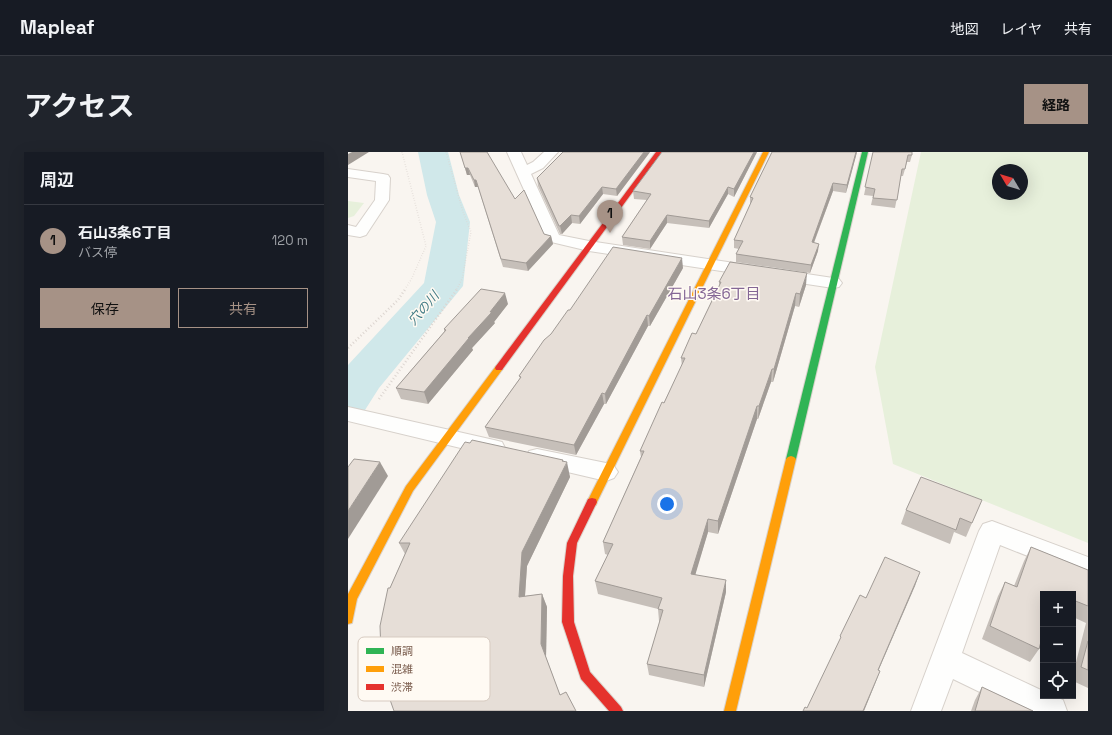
<!DOCTYPE html>
<html lang="ja">
<head>
<meta charset="utf-8">
<style>
	body { margin:0; font-family:"Space Grotesk","Noto Sans JP",sans-serif; background:#20242c; color:#f1f3f6 }
	.controls { position:absolute; right:12px; bottom:12px; display:grid; overflow:hidden; border-radius:0px; box-shadow:0 4px 16px #0002 }
	.controls button { width:36px; height:36px; display:grid; place-items:center; padding:0; border:0; border-bottom:1px solid #363941; background:#171b24; color:#f1f3f6; font:20px sans-serif }
	.compass { position:absolute; left:644px; top:12px; width:36px; height:36px; border-radius:50%; background:#171b24; box-shadow:0 4px 16px #0002; rotate:308deg }
	.you { position:absolute; left:319px; top:352px; width:14px; height:14px; margin:-10px; border:3px solid #fff; border-radius:50%; background:#1a73e8; box-shadow:0 0 0 6px #1a73e833 }
	.badge { display:grid; place-items:center; width:26px; height:26px; border-radius:50%; background:#a69286; color:#111; font-size:13px; font-weight:700 }
	.pin { position:absolute; translate:-50% -33px; filter:drop-shadow(0 1px 2px #0008) }
	.pin::after { content:''; position:absolute; top:21px; width:14px; height:12px; background:inherit; clip-path:polygon(0 0,100% 0,50% 100%) }
	.list { margin:0; padding:0; list-style:none }
	h2 { display:flex; justify-content:space-between; align-items:center; height:52px; margin:0; padding:0 16px; font-size:17px }
	h2 small { font-size:13px; font-weight:400; color:#9ea1a6 }
	.list li { display:grid; grid-template-columns:26px 1fr auto; gap:12px; align-items:center; box-sizing:border-box; height:72px; padding:0 16px; border-top:1px solid #363941 }
	.list b { display:block; font-size:15px; white-space:nowrap }
	.list p { margin:0; font-size:13px; white-space:nowrap; color:#9ea1a6 }
	.list em { font-size:13px; font-style:normal; color:#9ea1a6 }
	.actions { display:flex; gap:8px; padding:12px 16px }
	.actions a { flex:1; padding:9px 0; border:1px solid #a69286; border-radius:0px; text-align:center; font-size:14px; color:#a69286 }
	.actions .main { background:#a69286; color:#111 }
	.icon { flex:none; width:22px; height:22px; fill:none; stroke:currentColor; stroke-width:2; stroke-linecap:round; stroke-linejoin:round }
	.map { position:relative; flex:none; width:740px; height:559px; overflow:hidden; border-radius:0px }
	header { display:flex; align-items:center; gap:24px; box-sizing:border-box; height:56px; padding:0 20px; background:#171b24; border-bottom:1px solid #363941 }
	header strong { font-size:19px }
	nav { display:flex; gap:22px; margin-inline-start:auto; font-size:14px }
	.intro { display:flex; align-items:center; justify-content:space-between; box-sizing:border-box; height:96px; padding:0 24px }
	h1 { margin:0; font-size:28px }
	.button { padding:10px 18px; border-radius:0px; background:#a69286; color:#111; font-size:14px; font-weight:700 }
	main { display:flex; gap:24px; padding:0 24px }
	aside { flex:1; background:#171b24; border-radius:0px; box-shadow:0 4px 16px #0002 }
	.map>svg:first-child { display:block }
</style>
</head>
<body>
<header>
<strong>Mapleaf</strong>
<nav><a>地図</a><a>レイヤ</a><a>共有</a></nav>
</header>
<div class="intro"><h1>アクセス</h1><a class="button">経路</a></div>
<main>
<aside>
<h2>周辺<small></small></h2>
<ul class="list">
<li><span class="badge">1</span><div><b>石山3条6丁目</b><p>バス停</p></div><em>120 m</em></li>
</ul>
<div class="actions"><a class="main">保存</a><a>共有</a></div>
</aside>
<div class="map">
<svg width="740" height="559" viewBox="0 0 740 559">
	<rect width="100%" height="100%" fill="#f9f5f0"/>
	<!-- green -->
	<g fill="#e7f0db" fill-rule="evenodd">
		<path d="M 573,0 L 740,0 L 740,391 L 545,312 L 527,215 ZM 650,18 L 674,18 L 674,42 L 650,42 Z"/>
		<polygon points="0,49 16,51 6,64 0,66"/>
	</g>
	<g fill="none" stroke-linecap="round" stroke-linejoin="round">
		<!-- river -->
		<polygon fill="#d0e8ea" fill-rule="evenodd" points="70,0 100,0 111,43 122,70 115,134 31,236 17,258 0,263 0,213 76,131 88,70 79,43"/>
		<!-- street casing -->
		<g stroke="#d7d1cb" stroke-width="2">
			<g id="street">
				<polygon points="159,0 173,0 179,13 185,10 196,0 210,0 195,16 183,22 211,83 241,89 485,126 491,127 494,131 491,135 485,136 241,99 199,89"/>
				<polygon points="0,17 35,22 40,23 42,26 41,48 18,83 12,85 0,83 0,73 8,75 27,48 28,29 0,25"/>
				<polygon points="0,255 146,288 154,290 157,296 154,302 146,304 0,269"/>
				<polygon points="189,297 258,311 266,314 270,320 266,326 258,329 181,311 178,305 181,299"/>
				<polygon points="644,369 740,405 740,428 652,393 614,501 695,539 695,544 706,544 715,548 719,559 671,559 605,527 593,559 563,559 631,379 635,372"/>
			</g>
		</g>
		<!-- fast casing -->
		<g stroke="#d9d2cb" stroke-width="2">
			<polygon id="fast" points="514,0 520,0 448,307 446,309 440,309 438,307"/>
		</g>
		<!-- slow casing -->
		<g stroke="#d9d2cb" stroke-width="2">
			<g id="slow">
				<polygon points="415,0 421,0 249,350 248,353 244,354 240,353 239,350"/>
				<polygon points="151,213 155,216 154,218 65,339 9,447 4,471 0,472 0,442 58,334 148,214"/>
				<polygon points="443,304 446,305 448,307 388,559 376,559 438,307 440,305"/>
			</g>
		</g>
		<!-- jam casing -->
		<g stroke="#d9d2cb" stroke-width="2">
			<g id="jam">
				<polygon points="308,0 314,0 154,218 148,218 147,216 148,214"/>
				<polygon points="244,346 248,347 249,350 229,391 225,424 226,470 242,520 273,555 275,559 261,559 233,527 214,470 215,424 219,391 240,347"/>
			</g>
		</g>
		<!-- path-far1 -->
		<g stroke="#dcd5d0" stroke-width="1.5" stroke-dasharray="0.5 2" stroke-linecap="butt">
			<polyline points="54,0 78,94 63,128 57,137"/>
			<polyline points="98,0 115,60 123,80 114,127 109,137"/>
		</g>
		<!-- path -->
		<g stroke="#dcd5d0" stroke-width="2.5" stroke-dasharray="1 2.5" stroke-linecap="butt">
			<polyline points="0,196 50,148 58,136"/>
			<polyline points="31,247 110,136"/>
		</g>
		<!-- street -->
		<use href="#street" fill="#fefefd" fill-rule="evenodd"/>
		<!-- fast -->
		<use href="#fast" fill="#30b455" fill-rule="evenodd"/>
		<!-- slow -->
		<use href="#slow" fill="#ff9f0a" fill-rule="evenodd"/>
		<!-- jam -->
		<use href="#jam" fill="#e5322d" fill-rule="evenodd"/>
	</g>
	<!-- wall -->
	<g fill="#c6bfb9">
		<polygon points="112,0 167,47 196,82 203,84 205,92 180,119 155,115 130,35 127,35 122,23 119,23"/>
		<polygon points="302,0 269,44 255,42 232,72 224,71 214,82 212,82 190,34 189,26"/>
		<polygon points="409,0 386,45 380,42 361,76 319,71 302,97 275,93 274,85 299,48 286,47 285,39"/>
		<polygon points="424,0 509,0 498,41 485,39 466,91 470,99 462,121 388,110 388,102 391,97 386,96 386,88 402,53 402,45"/>
		<polygon points="525,0 564,3 562,10 559,10 555,24 553,24 547,56 523,53 525,44 516,43"/>
		<polygon points="335,116 302,174 300,174 258,252 256,252 228,303 141,285 137,275 172,226 171,224 222,158"/>
		<polygon points="371,130 458,133 451,155 447,154 425,230 423,230 410,267 409,267 370,382 360,380 347,422 378,440 356,535 301,523 299,512 312,469 311,469 310,457 250,442 247,429 260,403 257,402 255,390 293,305 292,299 334,214 333,206 348,182 371,134"/>
		<polygon points="160,152 146,170 147,171 124,196 125,198 80,252 53,247 48,236 96,180 96,177"/>
		<polygon points="215,308 222,325 179,414 177,444 194,442 199,455 198,505 212,543 228,559 42,436 57,402 51,391"/>
		<polygon points="573,325 624,371 618,385 606,380 602,392 553,372 558,358"/>
		<polygon points="683,395 740,418 740,536 725,529 725,522 738,471 725,465 725,442 695,442 691,497 682,510 634,487 650,444 657,430 666,434 676,409"/>
		<polygon points="634,535 685,559 623,559 627,548"/>
	</g>
	<!-- shaded-wall -->
	<g fill="#a19b96">
		<polygon points="4,0 21,0 0,13 0,2"/>
		<polygon points="296,0 302,0 269,44 268,37"/>
		<polygon points="406,0 409,0 386,45 386,37"/>
		<polygon points="508,0 509,0 498,41 499,33"/>
		<polygon points="117,16 120,16 122,23 119,23"/>
		<polygon points="126,28 128,28 130,35 127,35"/>
		<polygon points="485,31 485,39 463,98 464,90"/>
		<polygon points="254,35 255,42 232,72 231,64"/>
		<polygon points="380,35 380,42 361,76 361,69"/>
		<polygon points="223,63 224,71 214,82 212,74"/>
		<polygon points="319,63 319,71 302,97 302,89"/>
		<polygon points="203,84 205,92 180,119 178,111"/>
		<polygon points="471,92 470,99 462,121 463,113"/>
		<polygon points="334,106 335,116 302,174 301,164"/>
		<polygon points="459,121 458,133 451,155 452,142"/>
		<polygon points="157,141 160,152 146,170 147,171 124,196 125,198 80,252 76,240"/>
		<polygon points="448,141 447,154 425,230 426,217"/>
		<polygon points="299,163 300,174 258,252 257,242"/>
		<polygon points="424,217 423,230 410,267 411,254"/>
		<polygon points="254,241 256,252 228,303 226,293"/>
		<polygon points="409,254 409,267 370,382 370,369"/>
		<polygon points="215,308 217,315 219,310 222,325 179,414 176,458 171,445 174,400"/>
		<polygon points="32,310 40,324 0,387 0,359"/>
		<polygon points="360,367 360,380 344,434 343,422"/>
		<polygon points="572,420 567,434 525,531 530,518"/>
		<polygon points="378,428 378,440 356,535 356,523"/>
		<polygon points="194,442 199,455 198,505 193,492"/>
		<polygon points="532,519 527,532 516,559 515,559"/>
	</g>
	<!-- building -->
	<g fill="#e6ded7" stroke="#a19b96">
		<polygon points="112,0 139,0 167,47 176,38 196,82 203,84 178,111 153,107 128,28 126,28 120,16 117,16"/>
		<polygon points="215,0 296,0 268,37 254,35 231,64 223,63 212,74 211,74 189,26"/>
		<polygon points="314,0 406,0 386,37 380,35 361,69 319,63 302,89 274,85 303,42 285,39"/>
		<polygon points="424,0 508,0 499,33 485,31 464,90 471,92 463,113 388,102 395,89 386,88 405,46 402,45"/>
		<polygon points="525,0 564,0 564,3 560,3 557,17 554,17 549,48 525,46 527,37 517,35"/>
		<polygon points="265,95 334,106 301,164 299,163 257,242 254,241 226,293 137,275 173,225 171,224 196,188 203,182 220,158 222,158"/>
		<polygon points="382,110 459,121 452,142 448,141 426,217 424,217 411,254 409,254 370,369 360,367 343,422 378,428 356,523 299,512 315,458 310,457 314,446 247,429 265,392 255,390 296,299 292,299 314,250 316,251 337,206 333,206 344,181 348,182 373,130 371,130"/>
		<polygon points="133,137 157,141 142,160 144,160 120,186 121,186 76,240 48,236 98,178 96,177"/>
		<polygon points="124,288 215,308 214,309 219,310 174,400 171,445 194,442 193,492 212,543 218,540 228,559 46,559 34,525 32,474 40,436 42,436 62,391 51,391 117,290 122,291"/>
		<polygon points="6,307 32,310 0,359 0,315"/>
		<polygon points="573,325 634,348 624,371 612,366 608,378 558,358"/>
		<polygon points="683,395 740,418 740,454 725,448 725,442 712,442 707,440 706,442 695,442 695,482 691,497 642,474 657,430 669,435"/>
		<polygon points="537,405 572,420 530,518 532,519 515,559 455,559 457,555 459,556 493,485 492,484 512,443 518,446"/>
		<polygon points="740,489 740,518 733,515"/>
		<polygon points="634,535 685,559 627,559"/>
	</g>
	<g text-anchor="middle" stroke-width="3" stroke-linejoin="round" paint-order="stroke">
		<!-- far-water labels -->
		<g font-size="13" font-style="italic" fill="#437c86" stroke="#fffaf3">
			<text transform="translate(75 156) rotate(-49)" y="5">穴の川</text>
		</g>
		<!-- neighbourhood labels -->
		<g font-size="15" fill="#846695" stroke="#fffaf3">
			<text x="366" y="147">石山3条6丁目</text>
		</g>
	</g>
	<!-- legend -->
	<rect x="10" y="485" width="132" height="64" rx="6" fill="#fffaf3" stroke="#d7cbc1" stroke-width="1"/>
	<rect x="18" y="496" width="18" height="6" fill="#30b455"/>
	<rect x="18" y="514" width="18" height="6" fill="#ff9f0a"/>
	<rect x="18" y="532" width="18" height="6" fill="#e5322d"/>
	<g font-size="11" fill="#7a5c4d">
		<text x="43" y="503">順調</text>
		<text x="43" y="521">混雑</text>
		<text x="43" y="539">渋滞</text>
	</g>
</svg>
<div class="controls">
<button>+</button>
<button>−</button>
<button><svg class="icon" aria-label="locate" viewBox="0 0 24 24"><circle cx="12" cy="12" r="6"/><path d="M12 2v4M12 18v4M2 12h4M18 12h4"/></svg></button>
</div>
<svg class="compass" viewBox="-18 -18 36 36"><path d="M0-13l5 13h-10z" fill="#e53935"/><path d="M0 13l5-13h-10z" fill="#9ea1a6"/></svg>
<div class="you"></div>
<div class="pin badge" style="left:262px;top:81px">1</div>
</div>
</main>
</body>
</html>
